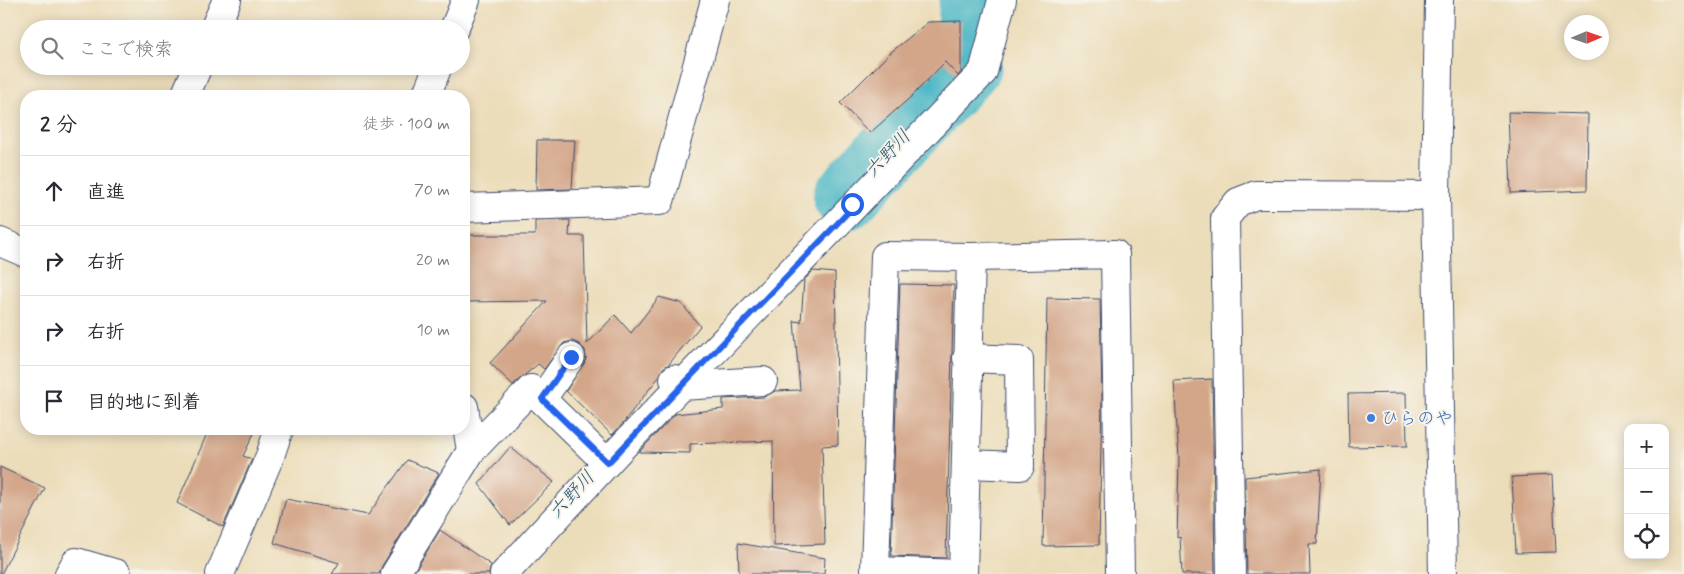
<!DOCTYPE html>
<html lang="ja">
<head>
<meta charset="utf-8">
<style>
	body { margin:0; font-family:Mynerve,"Klee One",sans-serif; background:#f2f2f3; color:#2b2b33 }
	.controls { position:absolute; right:15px; bottom:15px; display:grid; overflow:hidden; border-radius:10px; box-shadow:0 2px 12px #0003 }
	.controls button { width:45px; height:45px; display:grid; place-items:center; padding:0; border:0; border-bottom:1px solid #e1e1e2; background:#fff; color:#2b2b33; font:25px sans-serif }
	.compass { position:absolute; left:1564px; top:15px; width:45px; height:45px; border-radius:50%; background:#fff; box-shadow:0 2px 12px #0003; rotate:88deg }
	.stop { position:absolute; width:15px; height:15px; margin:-11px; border:4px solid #2563eb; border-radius:50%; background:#fff }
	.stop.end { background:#2563eb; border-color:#fff; box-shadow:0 1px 5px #0008 }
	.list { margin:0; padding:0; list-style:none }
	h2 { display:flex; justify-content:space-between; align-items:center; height:65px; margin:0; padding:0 20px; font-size:21px }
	h2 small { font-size:16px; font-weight:400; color:#7c7c81 }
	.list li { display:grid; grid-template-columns:32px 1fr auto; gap:15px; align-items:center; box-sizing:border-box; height:70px; padding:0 20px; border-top:1px solid #e1e1e2 }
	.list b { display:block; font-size:19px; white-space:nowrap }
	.list em { font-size:16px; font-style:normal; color:#7c7c81 }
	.icon { flex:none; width:28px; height:28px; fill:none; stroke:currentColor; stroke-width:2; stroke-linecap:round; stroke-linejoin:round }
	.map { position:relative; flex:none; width:1684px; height:574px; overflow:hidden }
	.search { position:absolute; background:#fff; box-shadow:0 2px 12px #0003; left:20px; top:20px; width:450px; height:55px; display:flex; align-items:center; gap:12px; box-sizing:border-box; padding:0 18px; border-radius:28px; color:#7c7c81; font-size:19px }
	.panel { position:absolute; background:#fff; box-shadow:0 2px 12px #0003; left:20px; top:90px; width:450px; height:345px; border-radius:20px }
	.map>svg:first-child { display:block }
</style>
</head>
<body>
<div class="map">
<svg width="1684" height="574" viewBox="0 0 1684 574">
	<rect width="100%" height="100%" fill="#f7f3e8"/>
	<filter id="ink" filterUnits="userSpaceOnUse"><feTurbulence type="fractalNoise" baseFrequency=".02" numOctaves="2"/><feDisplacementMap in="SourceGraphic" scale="10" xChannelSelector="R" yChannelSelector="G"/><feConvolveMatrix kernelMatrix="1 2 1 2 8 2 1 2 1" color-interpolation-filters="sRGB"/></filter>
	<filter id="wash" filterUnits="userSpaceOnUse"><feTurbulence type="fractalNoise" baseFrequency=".0096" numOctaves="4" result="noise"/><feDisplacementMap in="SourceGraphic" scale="20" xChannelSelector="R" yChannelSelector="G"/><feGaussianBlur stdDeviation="1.12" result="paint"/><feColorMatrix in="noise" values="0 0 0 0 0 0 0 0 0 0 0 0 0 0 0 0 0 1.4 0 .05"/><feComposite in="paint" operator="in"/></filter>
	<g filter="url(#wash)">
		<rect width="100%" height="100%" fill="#ecddba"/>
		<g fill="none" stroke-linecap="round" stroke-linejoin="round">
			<!-- river -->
			<polyline stroke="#4ab6c5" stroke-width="66" points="846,197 969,65 972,0"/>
		</g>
		<g id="blocks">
			<!-- building -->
			<g fill="#d3a689">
				<polygon points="961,21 961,72 958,76 945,62 913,95 870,133 840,103 890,53 928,22"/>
				<polygon points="1508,112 1588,114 1587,190 1511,193"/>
				<polygon points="537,140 575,140 572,189 536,190"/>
				<polygon points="570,220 569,236 584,236 587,344 615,315 631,333 659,297 681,303 700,326 669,364 663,368 659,377 625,420 627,419 612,435 566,391 586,359 585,350 579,344 572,341 564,343 544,369 538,364 513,385 490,363 547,301 464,302 464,235 535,235 535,221"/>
				<polygon points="813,271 835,273 838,445 822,446 825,544 774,546 773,441 690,444 690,453 639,452 675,414 723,409 723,399 764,397 775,391 800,390 794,321 801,322 804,280"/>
				<polygon points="900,284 954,285 946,558 891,556"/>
				<polygon points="1047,298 1100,299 1102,397 1099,545 1043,546"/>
				<polygon points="1212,379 1215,574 1182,574 1180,537 1177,538 1179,459 1174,381"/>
				<polygon points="1406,393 1407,446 1349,447 1348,394"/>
				<polygon points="209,429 256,429 243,456 252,459 223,527 177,503"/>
				<polygon points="510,447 554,482 510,525 479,484"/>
				<polygon points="407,460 439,473 382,566 379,574 332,574 339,563 274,543 286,499 368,515"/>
				<polygon points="0,467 45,488 1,574 0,574"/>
				<polygon points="1321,469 1317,544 1309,544 1310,574 1247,574 1245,477"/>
				<polygon points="1552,475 1556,552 1516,553 1512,477"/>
				<polygon points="440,530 491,565 489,574 413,574"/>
				<polygon points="738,543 825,558 824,574 739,574"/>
			</g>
		</g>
	</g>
	<g filter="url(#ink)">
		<use href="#blocks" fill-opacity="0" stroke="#3a496c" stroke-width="1"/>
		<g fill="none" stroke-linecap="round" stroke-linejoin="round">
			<!-- minor casing -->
			<g stroke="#3a496c" stroke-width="30">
				<g id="minor">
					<polyline points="1439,0 1436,196 1443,574"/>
					<polyline points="214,29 227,0"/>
					<polyline points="454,29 466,0"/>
					<polyline points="185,96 198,66"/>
					<polyline points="426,96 438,66"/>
					<polyline points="464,208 660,201 715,0"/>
					<polyline points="0,242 26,253"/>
					<polyline points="674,379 681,386 763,381"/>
					<polyline points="542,399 571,357"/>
					<polyline points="471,451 531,389 607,463"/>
					<polyline points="966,464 1020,466 1019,360 967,358"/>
					<polyline points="69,574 76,562 117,574"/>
					<polyline points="220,574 270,456 279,429"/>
					<polyline points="395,574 471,451 464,407"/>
					<polyline points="504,574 620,449 983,72 1002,0"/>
					<polyline points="963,574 971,257 1115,254 1120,574"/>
					<polyline points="963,574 875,571 885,256 971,257"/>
					<polyline points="1231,574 1225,218 1238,202 1256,195 1436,196"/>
				</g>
			</g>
			<!-- minor -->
			<use href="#minor" stroke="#fff" stroke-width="28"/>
		</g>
	</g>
	<g fill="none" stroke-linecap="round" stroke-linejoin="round" filter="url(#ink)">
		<!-- route -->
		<polyline stroke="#2563eb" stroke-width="6" points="571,357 542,399 608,463 854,206 852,204"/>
	</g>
	<!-- markers -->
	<circle fill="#3f7fe0" stroke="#f7f3e8" stroke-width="2" cx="1371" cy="418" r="5"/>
	<g text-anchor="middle" stroke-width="4" stroke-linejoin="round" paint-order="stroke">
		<!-- shop labels -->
		<g font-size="18" fill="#366cbe" stroke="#f7f3e8" text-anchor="start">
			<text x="1381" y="424">ひらのや</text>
		</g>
		<!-- water labels -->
		<g font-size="19" font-style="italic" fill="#29587d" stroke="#f7f3e8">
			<text transform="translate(887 153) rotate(-47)" y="7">六野川</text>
			<text transform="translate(571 494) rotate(-47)" y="7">六野川</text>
		</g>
	</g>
</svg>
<div class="controls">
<button>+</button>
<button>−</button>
<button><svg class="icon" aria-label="locate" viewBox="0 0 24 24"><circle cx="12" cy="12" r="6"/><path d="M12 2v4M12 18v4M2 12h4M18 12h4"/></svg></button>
</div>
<svg class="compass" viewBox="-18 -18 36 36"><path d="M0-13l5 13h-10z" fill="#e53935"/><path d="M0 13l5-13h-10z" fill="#7c7c81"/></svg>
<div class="stop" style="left:852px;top:204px"></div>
<div class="stop end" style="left:571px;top:357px"></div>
<div class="search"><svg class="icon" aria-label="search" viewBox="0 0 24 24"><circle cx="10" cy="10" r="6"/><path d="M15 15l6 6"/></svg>ここで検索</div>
<section class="panel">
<h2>2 分<small>徒歩 · 100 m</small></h2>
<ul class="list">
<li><svg class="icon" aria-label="ahead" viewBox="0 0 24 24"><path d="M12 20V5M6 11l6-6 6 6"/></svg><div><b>直進</b></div><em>70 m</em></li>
<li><svg class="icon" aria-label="right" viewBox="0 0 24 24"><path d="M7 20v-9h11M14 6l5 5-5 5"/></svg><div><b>右折</b></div><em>20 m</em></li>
<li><svg class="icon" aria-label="right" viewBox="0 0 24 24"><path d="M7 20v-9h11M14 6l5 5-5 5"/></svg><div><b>右折</b></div><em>10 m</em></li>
<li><svg class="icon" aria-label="arrive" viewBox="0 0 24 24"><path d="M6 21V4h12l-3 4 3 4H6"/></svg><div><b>目的地に到着</b></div></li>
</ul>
</section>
</div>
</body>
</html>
